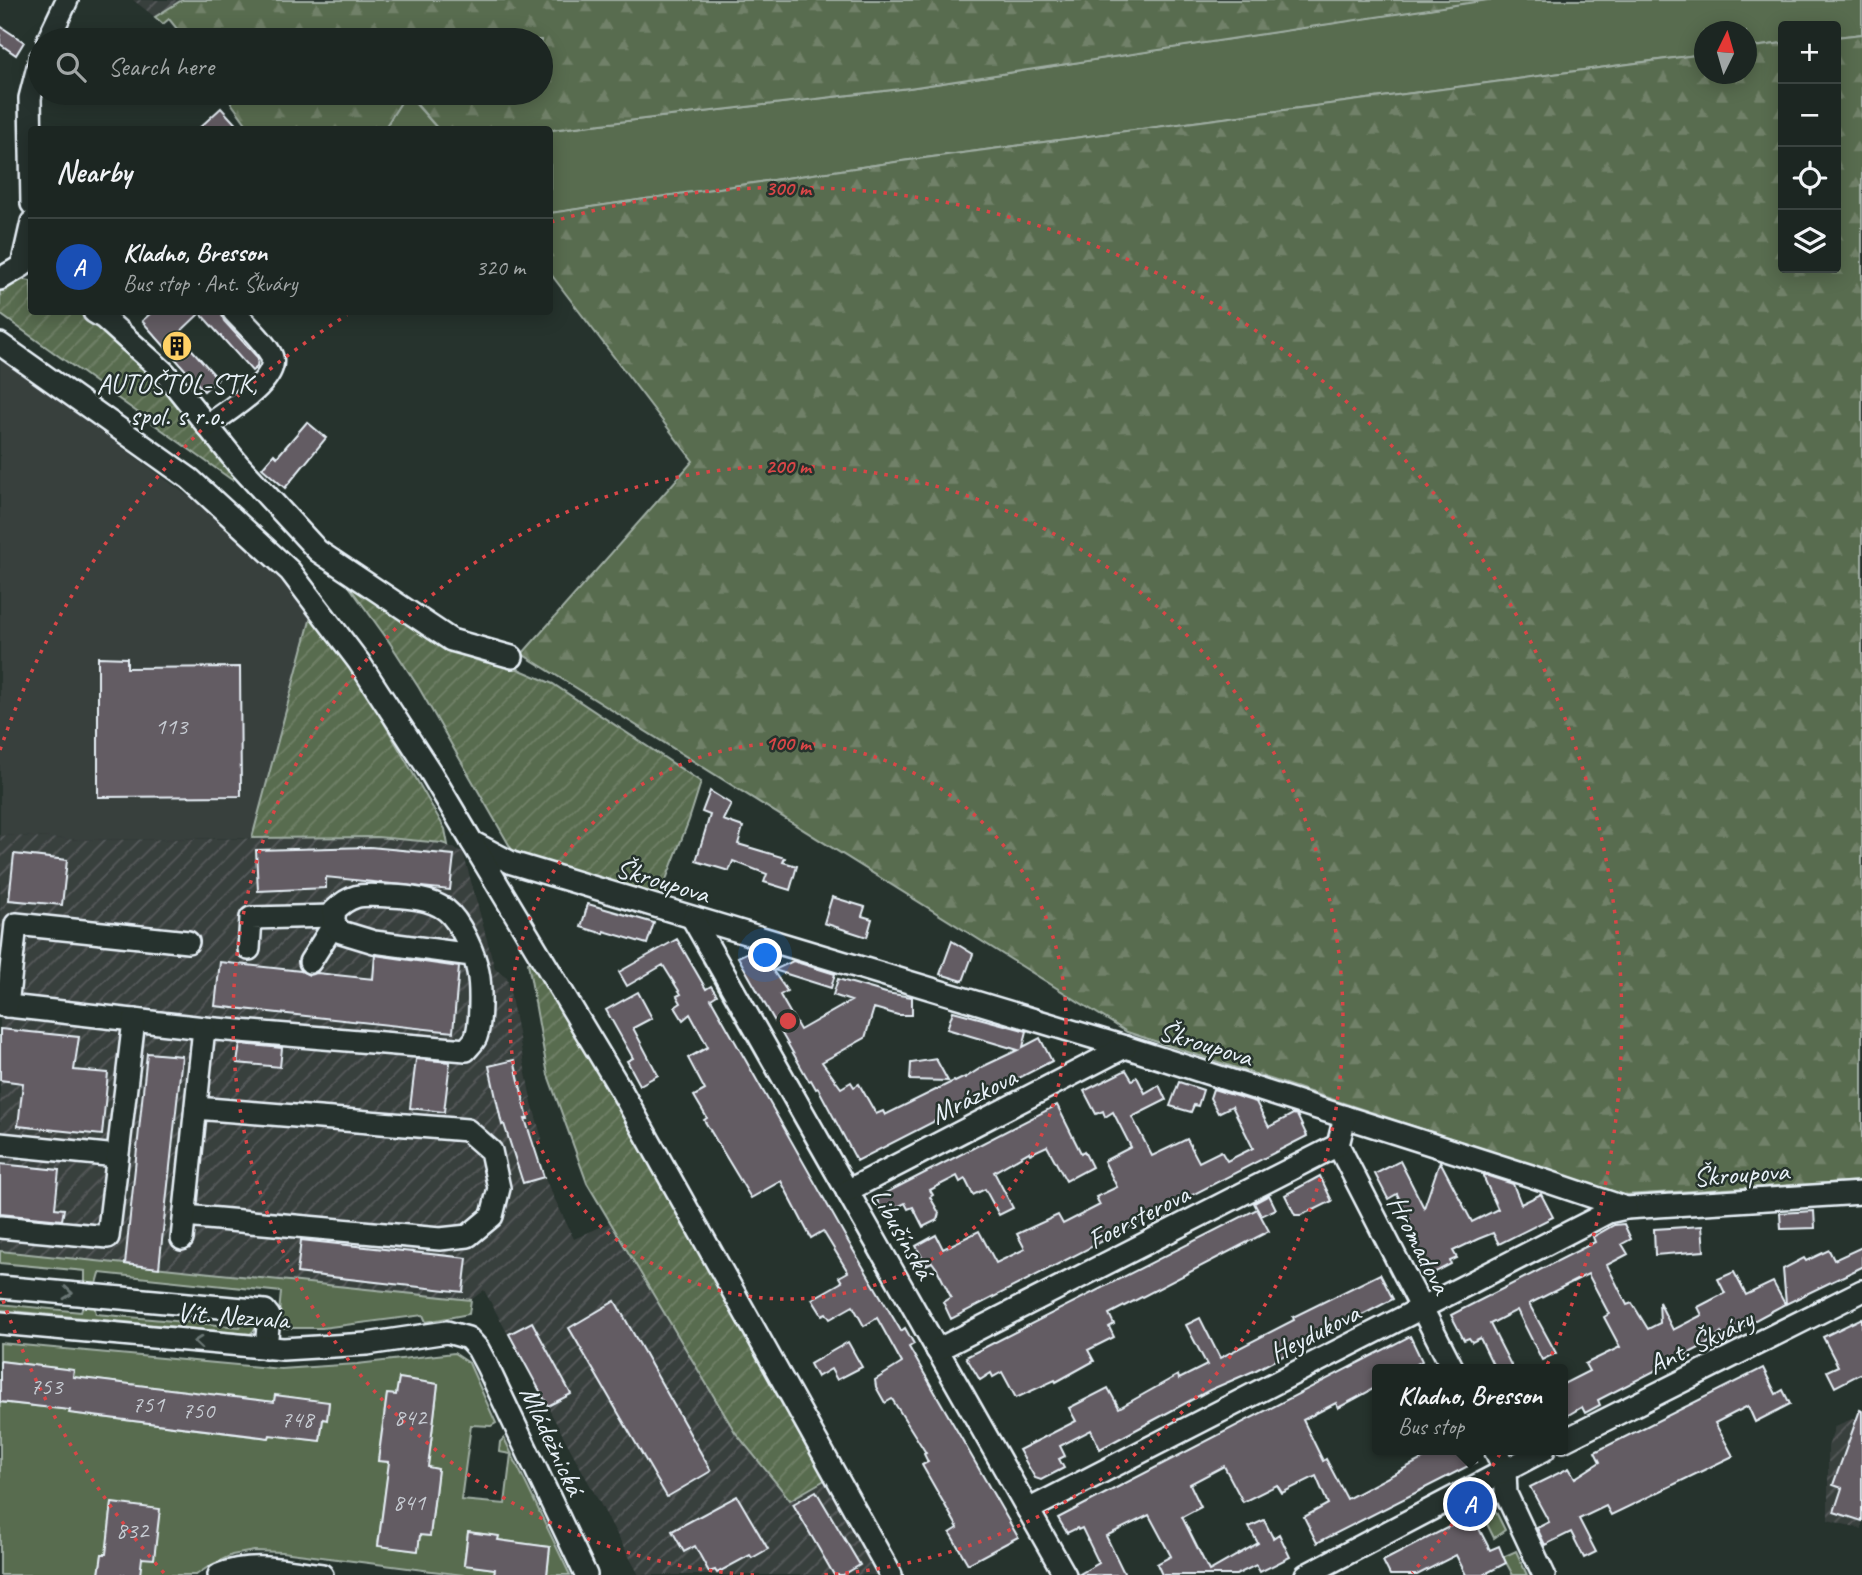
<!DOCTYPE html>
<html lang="en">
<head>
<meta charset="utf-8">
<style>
	body { margin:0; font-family:Caveat,sans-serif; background:#252e2a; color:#f1f3f6 }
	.controls { position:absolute; right:21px; top:21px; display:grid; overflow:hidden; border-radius:7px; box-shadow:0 4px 18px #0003 }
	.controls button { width:63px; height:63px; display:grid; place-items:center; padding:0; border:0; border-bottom:2px solid #3a4340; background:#1c2622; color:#f1f3f6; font:35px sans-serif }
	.compass { position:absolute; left:1694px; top:21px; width:63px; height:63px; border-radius:50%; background:#1c2622; box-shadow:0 4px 18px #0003; rotate:5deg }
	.you { position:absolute; left:766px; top:956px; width:24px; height:24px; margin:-18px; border:5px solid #fff; border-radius:50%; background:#1a73e8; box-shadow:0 0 0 10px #1a73e833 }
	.badge { display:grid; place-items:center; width:46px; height:46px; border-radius:50%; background:#b45309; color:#fff; font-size:23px; font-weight:700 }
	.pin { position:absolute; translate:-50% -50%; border:4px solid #fff; box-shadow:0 2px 7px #0006 }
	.popup { position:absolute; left:1372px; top:1364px; width:196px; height:91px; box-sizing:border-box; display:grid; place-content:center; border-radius:7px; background:#1c2622; filter:drop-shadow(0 2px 5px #0005); font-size:23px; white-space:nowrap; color:#a0a5a5 }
	.popup b { font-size:26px; color:#f1f3f6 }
	.popup::after { content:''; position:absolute; left:50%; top:100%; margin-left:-14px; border:14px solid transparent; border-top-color:#1c2622 }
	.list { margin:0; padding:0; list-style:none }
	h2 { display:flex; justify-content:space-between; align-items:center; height:91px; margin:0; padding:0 28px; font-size:30px }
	h2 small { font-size:23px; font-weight:400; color:#a0a5a5 }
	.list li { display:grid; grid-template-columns:46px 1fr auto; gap:21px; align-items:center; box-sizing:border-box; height:98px; padding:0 28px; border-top:2px solid #3a4340 }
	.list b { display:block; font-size:26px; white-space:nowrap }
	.list p { margin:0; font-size:23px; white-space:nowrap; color:#a0a5a5 }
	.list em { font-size:23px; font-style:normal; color:#a0a5a5 }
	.icon { flex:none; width:38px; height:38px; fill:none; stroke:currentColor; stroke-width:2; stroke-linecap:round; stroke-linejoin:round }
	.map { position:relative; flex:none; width:1862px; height:1575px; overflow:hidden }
	.search { position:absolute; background:#1c2622; box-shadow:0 4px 18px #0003; left:28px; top:28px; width:525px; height:77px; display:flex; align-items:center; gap:18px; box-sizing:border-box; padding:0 24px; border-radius:38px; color:#a0a5a5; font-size:26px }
	.panel { position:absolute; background:#1c2622; box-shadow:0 4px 18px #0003; left:28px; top:126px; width:525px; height:189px; border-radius:7px }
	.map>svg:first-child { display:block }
</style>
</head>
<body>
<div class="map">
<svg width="1862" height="1575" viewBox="0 0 1862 1575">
	<defs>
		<pattern id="industrial-furrows" width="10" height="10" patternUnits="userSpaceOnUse" patternTransform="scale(1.75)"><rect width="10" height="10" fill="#393f3e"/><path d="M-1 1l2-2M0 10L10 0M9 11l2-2" fill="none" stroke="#565b5b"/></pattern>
		<pattern id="forest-firs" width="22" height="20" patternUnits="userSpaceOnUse" patternTransform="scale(1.75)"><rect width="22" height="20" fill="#596c4f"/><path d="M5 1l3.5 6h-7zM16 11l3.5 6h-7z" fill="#718169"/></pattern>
		<pattern id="garden-furrows" width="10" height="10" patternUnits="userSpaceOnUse" patternTransform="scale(1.75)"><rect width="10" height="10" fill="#596c4f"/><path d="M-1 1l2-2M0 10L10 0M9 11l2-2" fill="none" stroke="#718169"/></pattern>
	</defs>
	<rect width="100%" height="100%" fill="#26332d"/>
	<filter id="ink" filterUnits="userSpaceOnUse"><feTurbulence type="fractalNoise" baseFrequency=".0143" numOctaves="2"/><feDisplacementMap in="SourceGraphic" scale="14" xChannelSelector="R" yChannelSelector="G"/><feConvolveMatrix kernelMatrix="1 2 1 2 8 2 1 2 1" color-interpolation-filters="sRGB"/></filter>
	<g filter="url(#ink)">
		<!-- built -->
		<polygon fill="#393f3e" points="0,357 210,512 273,569 312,613 252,838 81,840 0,835"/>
		<!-- industrial -->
		<g fill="url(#industrial-furrows)">
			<polygon points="133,0 182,0 155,17"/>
			<polygon points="0,835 81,840 377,837 442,843 463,852 495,969 507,977 531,1099 542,1139 533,1144 544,1177 574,1239 609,1223 735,1432 830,1477 881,1569 876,1575 639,1575 484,1290 471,1300 0,1251"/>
			<polygon points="1862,1415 1862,1529 1828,1520 1828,1447 1835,1426"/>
		</g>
		<!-- grass -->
		<g fill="#596c4f" stroke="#a0aea4" stroke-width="2" fill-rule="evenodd">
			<polygon points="1485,0 1862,0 1862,34 1836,37 1836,26 1783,26 1783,43 1747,48 1746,32 1704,32 1704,54 902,161 550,213 550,130 909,88"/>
			<polygon points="406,93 438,129 384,130"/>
			<polygon points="724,950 852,1175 850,1176 720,952"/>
			<polygon points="707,959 1057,1575 1052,1575 703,962"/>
			<polygon points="0,1251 471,1300 469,1314 426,1322 423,1315 322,1328 282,1328 278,1324 281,1292 100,1273 96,1287 85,1285 85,1271 0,1263"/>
			<polygon points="84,1303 94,1304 96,1314 240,1327 244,1319 255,1320 257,1328 250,1334 0,1310 0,1304 81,1312"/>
			<path d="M 0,1343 L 281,1369 L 357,1364 L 454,1353 L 469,1363 L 496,1423 L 491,1426 L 471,1425 L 461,1500 L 505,1504 L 511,1454 L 499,1452 L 500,1442 L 504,1438 L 570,1575 L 547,1575 L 550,1547 L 498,1540 L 498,1536 L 468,1532 L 464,1565 L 495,1569 L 494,1575 L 463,1575 L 282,1552 L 254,1551 L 232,1555 L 211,1565 L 196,1575 L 140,1575 L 112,1503 L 108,1537 L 112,1555 L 102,1554 L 99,1575 L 0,1575 L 0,1402 L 70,1410 L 70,1413 L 268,1438 L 270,1435 L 320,1441 L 323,1419 L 327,1419 L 329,1403 L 275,1395 L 274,1402 L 73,1377 L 74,1370 L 0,1361 ZM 399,1378 L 438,1384 L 430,1450 L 418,1466 L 438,1469 L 430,1536 L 420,1535 L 417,1551 L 378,1545 L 387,1479 L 398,1464 L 378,1460 L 387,1394 L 396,1395 Z"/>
			<polygon points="1490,1500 1505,1530 1494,1538 1478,1506"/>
			<polygon points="1516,1551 1527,1575 1513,1575 1503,1557"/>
		</g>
		<!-- forest -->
		<g fill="url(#forest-firs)" stroke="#a0aea4" stroke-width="2">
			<polygon points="182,0 1488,0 909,88 550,130 438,129 407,93 384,129 250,129 224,93 541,93 541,40 186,40 169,19 163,24 155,17"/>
			<polygon points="1862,34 1862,1181 1624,1195 1127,1032 522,654 693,461 550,273 550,213 902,161 1704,54 1704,74 1746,74 1747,48 1783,43 1783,268 1836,268 1836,37"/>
		</g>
		<!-- garden -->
		<g fill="url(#garden-furrows)" stroke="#a0aea4" stroke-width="2">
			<polygon points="20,279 31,281 32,312 83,312 160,379 236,475 232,480 0,314 0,287"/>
			<polygon points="338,571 458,653 479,661 518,669 553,684 701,782 689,820 657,903 552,869 512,850 419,688 388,640"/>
			<polygon points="312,613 348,660 445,829 448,845 442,843 377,837 252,838"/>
			<polygon points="535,959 830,1477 790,1500 735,1432 587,1183 548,1075 528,963"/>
		</g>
		<!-- building -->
		<g fill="#645c64" stroke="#e8f1f8" stroke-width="2">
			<polygon points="0,26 24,42 16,55 0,44"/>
			<polygon points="221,108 241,130 197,130"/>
			<polygon points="152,312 221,312 224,321 258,358 257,367 252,371 200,313 178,334 218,379 204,391 142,321"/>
			<polygon points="307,422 326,438 285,488 262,468 274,454 277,457"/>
			<polygon points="98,657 127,658 127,668 240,667 241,796 98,797"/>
			<polygon points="710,791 731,804 723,820 743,827 738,844 785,858 783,862 797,866 790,890 764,882 767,874 733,861 729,871 696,861 710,815 702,812"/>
			<polygon points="370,847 454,855 450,890 326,877 326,888 258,891 256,850"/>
			<polygon points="14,854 67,860 62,905 9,900"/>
			<polygon points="832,897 865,907 862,916 872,919 867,937 824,923"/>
			<polygon points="588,904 654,923 647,944 604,931 604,934 581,927"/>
			<polygon points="677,939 706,989 711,986 717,995 711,999 849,1243 901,1331 905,1328 914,1344 909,1347 1018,1537 968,1564 950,1533 958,1528 922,1465 928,1462 924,1454 926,1453 892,1399 885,1403 876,1387 875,1380 902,1363 877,1318 864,1326 853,1306 830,1319 826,1313 822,1315 812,1299 842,1282 839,1277 848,1272 823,1231 811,1238 781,1181 751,1198 704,1120 707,1118 694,1096 705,1090 688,1058 708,1047 690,1014 683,1020 675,1007 681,1003 677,996 681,994 663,965 627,986 619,972"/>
			<polygon points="952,941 973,954 963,981 940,974"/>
			<polygon points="750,951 755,959 762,955 787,991 780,995 800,1030 851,1001 833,995 838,979 886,993 912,997 912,1015 898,1015 874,1008 865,1038 822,1062 841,1088 851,1082 854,1087 859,1084 876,1114 883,1111 885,1115 954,1081 955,1082 965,1077 965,1078 984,1066 1018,1050 947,1029 953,1011 1027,1031 1023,1047 1040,1038 1052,1061 857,1161 818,1088 816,1089 811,1080 809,1081 738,957"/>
			<polygon points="375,955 459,967 453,1032 215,1006 220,962 301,971 309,975 317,973 373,979"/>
			<polygon points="793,961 835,974 831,988 774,970"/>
			<polygon points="638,992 652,1018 633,1028 658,1075 640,1085 627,1061 633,1058 606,1010"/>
			<polygon points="0,1029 79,1037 74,1070 108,1073 102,1135 18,1126 23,1083 0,1080"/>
			<polygon points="240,1044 282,1048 280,1067 237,1063"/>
			<polygon points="147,1053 182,1056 159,1268 125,1264"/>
			<polygon points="416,1059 450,1062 444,1112 410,1108"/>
			<polygon points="936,1059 948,1081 910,1080 911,1063"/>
			<polygon points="514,1060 528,1119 525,1119 544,1177 523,1183 504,1124 502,1125 489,1066"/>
			<polygon points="1126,1070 1132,1080 1137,1077 1145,1093 1159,1085 1166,1100 1132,1117 1152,1156 1187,1139 1199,1162 1221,1151 1227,1161 1253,1148 1232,1106 1218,1113 1210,1098 1213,1089 1256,1102 1269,1127 1293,1114 1297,1115 1307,1136 951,1319 943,1302 951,1297 937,1269 932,1262 926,1265 916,1246 936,1235 943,1249 979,1231 996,1263 1025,1249 1017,1234 1058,1215 1063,1224 1100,1205 1096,1197 1117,1187 1104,1161 1131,1147 1113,1112 1105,1117 1103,1111 1096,1114 1084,1091"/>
			<polygon points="1179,1082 1203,1090 1198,1106 1194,1105 1191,1112 1170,1106"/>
			<polygon points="1057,1105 1081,1153 1084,1151 1092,1167 1066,1181 1047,1146 1030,1154 1029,1152 994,1172 1013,1208 999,1215 985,1189 973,1195 965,1179 960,1182 957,1176 930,1190 933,1195 930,1197 939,1213 937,1220 923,1227 913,1207 908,1209 905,1203 884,1214 876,1198"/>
			<polygon points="1400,1161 1424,1208 1440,1161 1472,1222 1498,1209 1482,1174 1513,1184 1521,1204 1541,1194 1553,1217 1499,1244 1493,1233 1478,1239 1453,1251 1457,1258 1450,1261 1451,1264 1428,1276 1403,1227 1410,1220 1397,1194 1388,1199 1375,1174"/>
			<polygon points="0,1164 59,1170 55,1208 64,1209 62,1220 0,1214"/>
			<polygon points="1320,1176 1332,1201 1312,1211 1312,1210 1301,1215 1295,1215 1285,1195"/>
			<polygon points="1269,1195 1276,1209 1261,1216 1254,1203"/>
			<polygon points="1257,1209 1269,1231 1109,1314 1114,1324 1109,1327 1114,1337 1088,1350 1094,1361 1056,1382 1055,1380 1016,1398 1002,1372 993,1377 991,1373 980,1380 966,1357"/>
			<polygon points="1814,1211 1815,1228 1781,1229 1780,1213"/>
			<polygon points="1624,1224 1631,1239 1622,1244 1628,1254 1607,1265 1627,1305 1632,1303 1648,1329 1660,1323 1659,1302 1673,1330 1702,1315 1698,1307 1725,1293 1718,1279 1734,1272 1746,1295 1773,1282 1785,1304 1724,1337 1721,1332 1707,1344 1598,1400 1600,1405 1585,1413 1582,1407 1563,1418 1563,1384 1589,1371 1585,1364 1620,1347 1604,1317 1609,1314 1588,1274 1529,1304 1556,1353 1542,1360 1517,1310 1490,1324 1513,1369 1495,1369 1480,1338 1472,1342 1469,1338 1464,1340 1451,1315 1595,1242 1593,1237 1614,1225"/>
			<polygon points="1702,1226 1704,1251 1655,1255 1654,1229"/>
			<polygon points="301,1240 467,1258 463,1292 297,1273"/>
			<polygon points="1862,1247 1862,1267 1786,1304 1783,1269 1804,1258 1806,1261 1829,1250 1834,1260"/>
			<polygon points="1380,1274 1393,1299 1256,1370 1210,1390 1100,1449 1091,1430 1060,1446 1065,1456 1059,1459 1064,1468 1041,1480 1035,1478 1019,1450 1076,1421 1069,1408 1108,1388 1119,1408 1178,1375 1179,1379 1207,1365 1186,1325 1200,1318 1220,1358 1294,1320 1293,1317"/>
			<polygon points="615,1301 711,1471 667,1497 569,1328"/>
			<polygon points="1862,1318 1862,1373 1835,1387 1827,1371 1838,1366 1823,1337"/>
			<polygon points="532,1322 571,1394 548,1406 509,1334"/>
			<polygon points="1410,1336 1422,1361 1417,1364 1419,1369 1377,1369 1377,1387 1338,1408 1336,1403 1303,1420 1323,1461 1326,1459 1347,1499 1439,1450 1470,1450 1476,1462 1317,1543 1304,1517 1328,1504 1316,1476 1282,1493 1277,1485 1243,1502 1224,1466 1190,1484 1201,1507 1182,1517 1209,1571 1258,1543 1249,1527 1264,1520 1273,1538 1279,1534 1290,1557 1260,1572 1256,1565 1236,1575 1162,1575 1157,1564 1171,1556 1149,1515 1106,1536 1125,1575 1078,1575 1099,1563 1082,1528 1078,1530 1077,1528 1067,1533 1058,1518"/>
			<polygon points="848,1342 862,1367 837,1380 831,1369 817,1377 810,1364"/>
			<polygon points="0,1361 74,1370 73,1377 274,1402 275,1395 329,1402 327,1420 323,1419 320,1441 270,1435 269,1438 69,1413 70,1410 0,1402"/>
			<polygon points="1763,1368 1776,1394 1783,1390 1790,1404 1755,1422 1748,1406 1715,1423 1733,1456 1611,1515 1606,1506 1579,1519 1596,1552 1584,1558 1571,1532 1545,1545 1537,1528 1549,1522 1530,1487 1569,1468 1575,1478 1600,1462 1595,1452"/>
			<polygon points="399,1378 438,1384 428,1467 438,1469 430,1536 420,1535 418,1551 378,1546 389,1462 378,1461 387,1394 396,1395"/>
			<polygon points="1860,1410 1862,1411 1862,1521 1834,1512 1842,1488 1833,1485"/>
			<polygon points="816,1491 860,1565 843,1575 834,1575 793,1504"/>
			<polygon points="737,1496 768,1549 752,1558 750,1555 717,1573 715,1570 709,1572 695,1546 684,1552 672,1531"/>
			<polygon points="112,1503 160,1509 154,1559 142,1558 140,1575 99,1575 102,1554 106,1554"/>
			<polygon points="1472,1515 1490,1550 1499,1546 1506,1563 1483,1575 1466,1575 1456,1555 1417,1575 1390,1575 1383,1561"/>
			<polygon points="468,1532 499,1536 498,1540 550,1547 547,1575 494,1575 495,1569 464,1565"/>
		</g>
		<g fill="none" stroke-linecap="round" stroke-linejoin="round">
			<!-- minor casing -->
			<g stroke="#e8f1f8" stroke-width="26">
				<g id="minor">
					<polyline points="48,40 67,0"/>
					<polyline points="32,204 30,98 40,59"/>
					<polyline points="0,279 22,266 32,222"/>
					<polyline points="94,312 104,318 165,373 238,464 318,551 451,640 512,657"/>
					<polyline points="0,344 190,479 290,571 359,662 431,773 472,842 512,863 1125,1047 1531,1176 1626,1208 1862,1193"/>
					<path d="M 207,426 C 225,412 285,378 270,353 C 261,338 246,325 234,312"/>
					<polyline points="472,842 621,1090 891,1575"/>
					<polyline points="693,919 1065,1575"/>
					<polyline points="249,949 251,918 334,916"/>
					<polyline points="310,962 334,924"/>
					<path d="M 0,1005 L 204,1028 L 466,1050 C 469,1046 474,1042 476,1037 C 481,1024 481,986 478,972 C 475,955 460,921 446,910 C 430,898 407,897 389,896 C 363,895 353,892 334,911 L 334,924 L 341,932 L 374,942 L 472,955"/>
					<polyline points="7,1006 16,924 188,942"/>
					<polyline points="0,1144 117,1156"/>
					<polyline points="1338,1145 1453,1369"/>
					<polyline points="847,1191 1125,1047"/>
					<polyline points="185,1216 440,1239 468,1236 492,1216 499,1188 491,1151 467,1130 196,1108"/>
					<polyline points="0,1227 108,1237 134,1020"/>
					<polyline points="182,1239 204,1028"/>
					<polyline points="0,1287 265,1311 269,1316 266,1348"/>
					<polyline points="0,1323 283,1349 367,1344 447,1332 468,1338 478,1349 487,1366 586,1575"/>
					<polyline points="937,1350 1338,1145 1345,1117"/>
					<polyline points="1563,1441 1862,1291"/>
					<polyline points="1495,1450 1505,1470 1506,1494 1544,1575"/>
					<polyline points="1028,1510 1593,1220 1608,1212 1626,1208"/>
					<path d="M 219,1575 C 252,1561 288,1571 322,1575"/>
					<polyline points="1306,1575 1544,1450"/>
				</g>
			</g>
			<!-- minor -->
			<use href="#minor" stroke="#26332d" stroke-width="21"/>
		</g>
		<!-- one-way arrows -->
		<defs><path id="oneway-chevron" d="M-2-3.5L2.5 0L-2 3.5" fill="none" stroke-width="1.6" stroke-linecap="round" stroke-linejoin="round" transform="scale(1.75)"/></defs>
		<g stroke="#6a7674">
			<use href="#oneway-chevron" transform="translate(68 1293) rotate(5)"/>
			<use href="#oneway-chevron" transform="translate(198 1342) rotate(-175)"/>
		</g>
	</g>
	<!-- distance rings -->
	<g fill="none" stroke="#d94647" stroke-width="3.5" stroke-dasharray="3.5 7">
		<circle cx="788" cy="1021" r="278"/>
		<path d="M754 1575A555 555 0 1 1 822 1575"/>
		<path d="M164 1573A833 833 0 0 1 0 1292M0 750A833 833 0 0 1 347 315M551 222A833 833 0 0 1 1412 1573"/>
	</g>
	<!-- icons -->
	<defs>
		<g id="building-disc" transform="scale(1.575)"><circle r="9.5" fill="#ffd166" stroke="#26332d"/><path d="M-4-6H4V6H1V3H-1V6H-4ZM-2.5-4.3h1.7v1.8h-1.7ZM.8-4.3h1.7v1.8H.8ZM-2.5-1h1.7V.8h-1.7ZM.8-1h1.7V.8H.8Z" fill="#111"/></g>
	</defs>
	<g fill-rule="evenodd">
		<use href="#building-disc" x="177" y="346"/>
	</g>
	<g text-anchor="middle" stroke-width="5" stroke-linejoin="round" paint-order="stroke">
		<!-- number labels -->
		<g font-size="24" fill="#c7ccd3">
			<text x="171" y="734">113</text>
			<text x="46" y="1394">753</text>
			<text x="148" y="1412">751</text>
			<text x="198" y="1418">750</text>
			<text x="410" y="1425">842</text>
			<text x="297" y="1427">748</text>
			<text x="409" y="1510">841</text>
			<text x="132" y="1538">832</text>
		</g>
		<!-- poi labels -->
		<g font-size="28" fill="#e8f1f8" stroke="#26332d">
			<text x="177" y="393">AUTOŠTOL-STK,<tspan x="177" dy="32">spol. s r.o.</tspan></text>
		</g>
		<!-- street labels -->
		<g font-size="28" fill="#e8f1f8" stroke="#26332d">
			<text transform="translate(663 880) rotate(17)" y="10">Škroupova</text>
			<text transform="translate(1206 1043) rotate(17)" y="10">Škroupova</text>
			<text transform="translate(973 1095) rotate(-27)" y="10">Mrázkova</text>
			<text transform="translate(1741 1173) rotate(-4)" y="10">Škroupova</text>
			<text transform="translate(1138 1216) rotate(-27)" y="10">Foersterova</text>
			<text transform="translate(903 1233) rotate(60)" y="10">Libušínská</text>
			<text transform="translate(1420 1244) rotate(63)" y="10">Hromadova</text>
			<text transform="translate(233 1315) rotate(4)" y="10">Vít. Nezvala</text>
			<text transform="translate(1314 1332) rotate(-27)" y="10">Heydukova</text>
			<text transform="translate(1700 1341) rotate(-26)" y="10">Ant. Škváry</text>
			<text transform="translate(553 1440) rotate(65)" y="10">Mládežnická</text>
		</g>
	</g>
	<circle cx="788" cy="1021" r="10" fill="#d94647" stroke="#26332d" stroke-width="3.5"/>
	<g font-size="21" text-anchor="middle" font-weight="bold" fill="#d94647" stroke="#26332d" stroke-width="5" stroke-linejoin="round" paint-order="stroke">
		<text x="788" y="195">300 m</text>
		<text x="788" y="473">200 m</text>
		<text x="788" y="750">100 m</text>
	</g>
</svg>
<div class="controls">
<button>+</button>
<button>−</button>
<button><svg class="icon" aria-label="locate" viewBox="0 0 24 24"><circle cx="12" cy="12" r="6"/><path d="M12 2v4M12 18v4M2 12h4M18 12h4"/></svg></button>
<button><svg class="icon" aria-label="layers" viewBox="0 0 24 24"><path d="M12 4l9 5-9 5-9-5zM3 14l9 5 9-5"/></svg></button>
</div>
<svg class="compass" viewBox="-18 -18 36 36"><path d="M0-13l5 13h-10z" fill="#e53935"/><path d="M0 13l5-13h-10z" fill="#a0a5a5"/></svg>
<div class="you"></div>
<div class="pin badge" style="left:1470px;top:1504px;background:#1a4fb4">A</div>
<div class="popup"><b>Kladno, Bresson</b>Bus stop</div>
<div class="search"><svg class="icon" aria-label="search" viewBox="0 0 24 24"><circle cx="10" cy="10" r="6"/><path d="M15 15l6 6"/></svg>Search here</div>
<section class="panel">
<h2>Nearby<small></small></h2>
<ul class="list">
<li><span class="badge" style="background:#1a4fb4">A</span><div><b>Kladno, Bresson</b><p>Bus stop · Ant. Škváry</p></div><em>320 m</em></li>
</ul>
</section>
</div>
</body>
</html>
